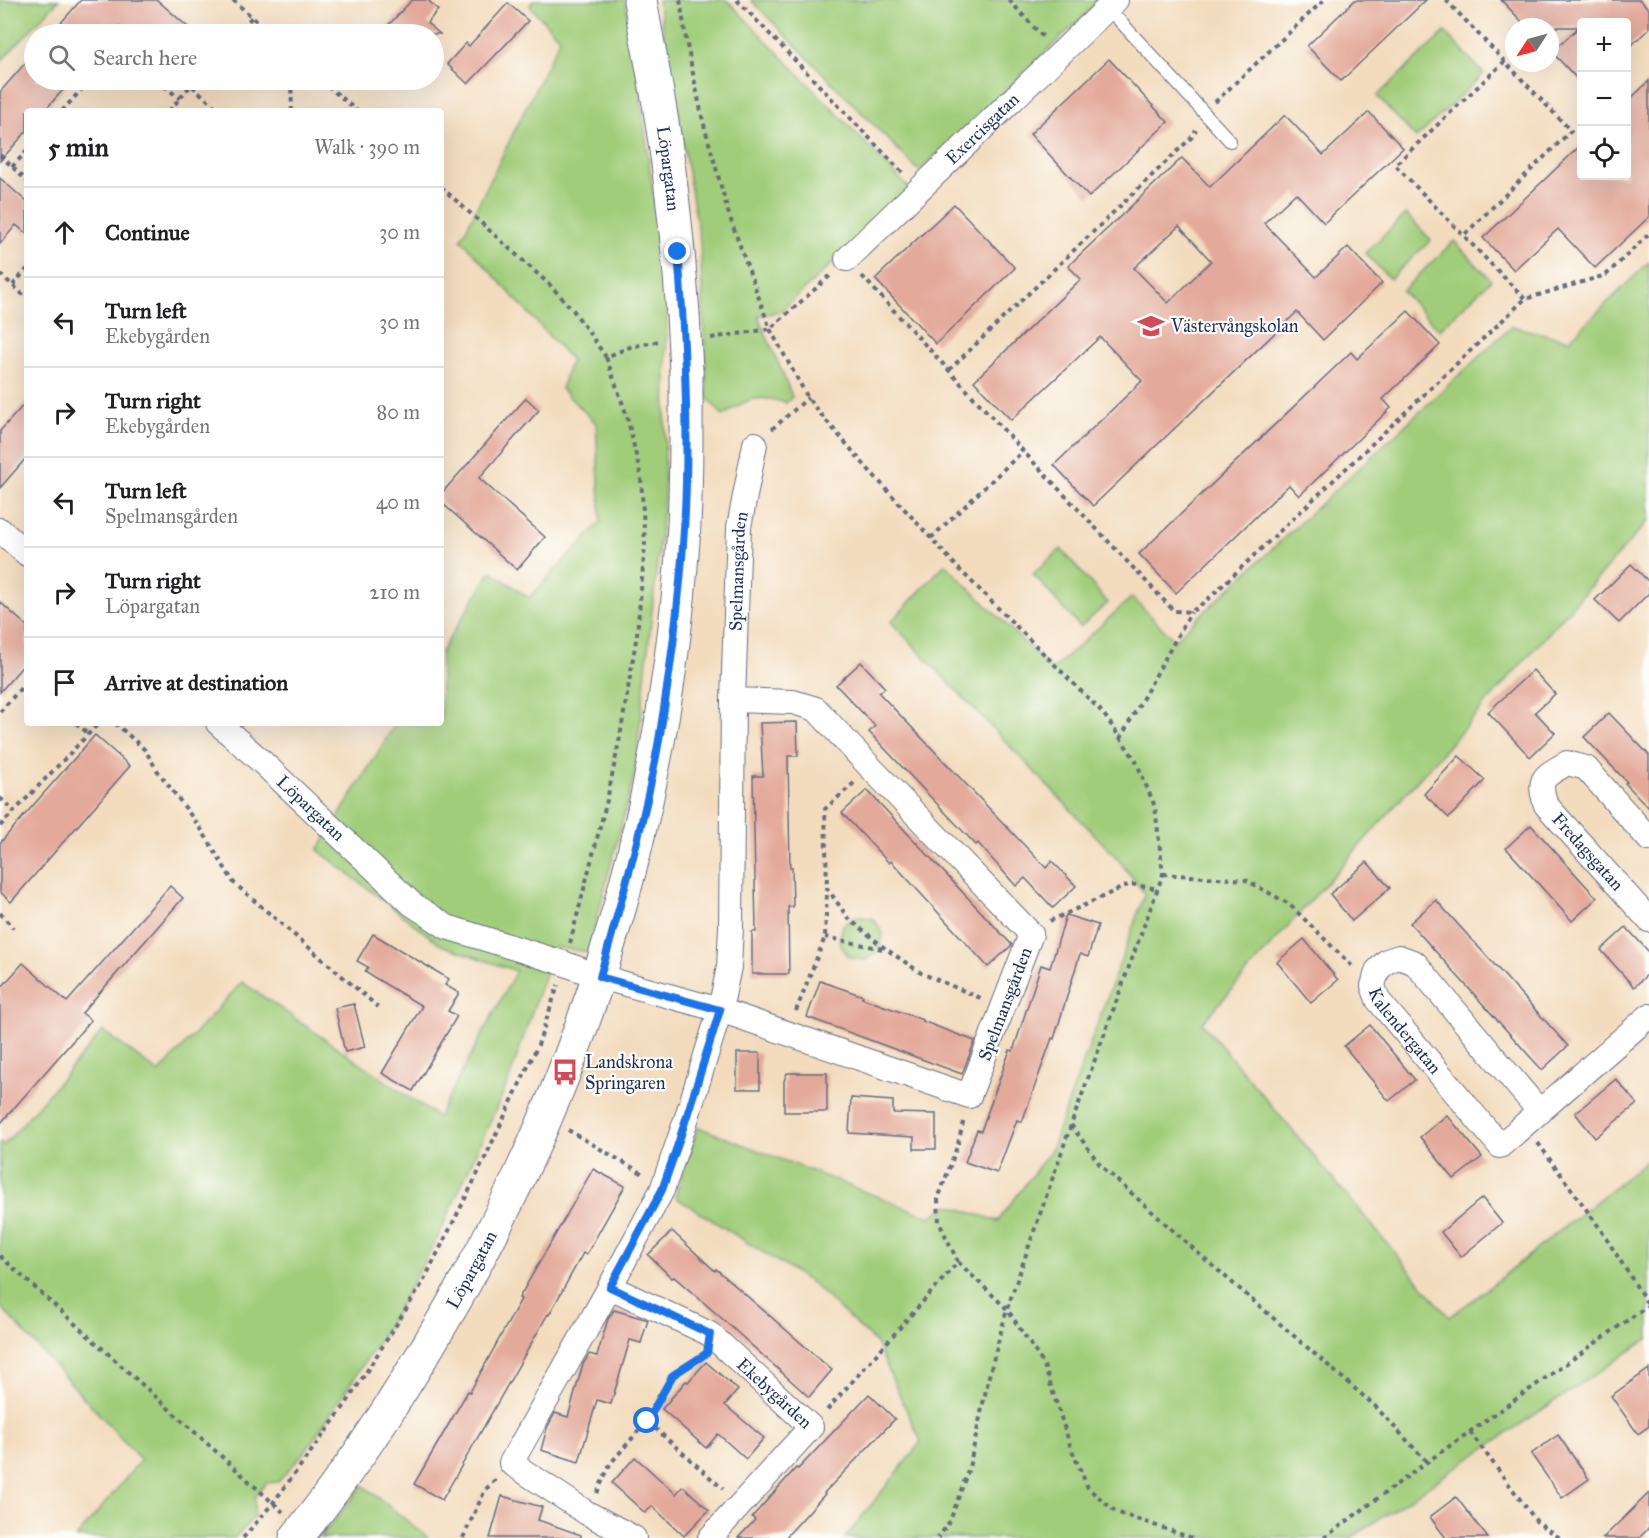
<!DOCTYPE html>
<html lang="en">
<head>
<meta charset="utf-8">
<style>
	body { margin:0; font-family:"IM FELL Great Primer",serif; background:#f6f6f6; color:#202124 }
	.controls { position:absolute; right:18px; top:18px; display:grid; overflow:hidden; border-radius:6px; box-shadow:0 6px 24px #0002 }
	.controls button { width:54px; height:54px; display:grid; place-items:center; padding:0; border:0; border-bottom:2px solid #e0e0e0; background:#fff; color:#202124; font:30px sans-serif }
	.compass { position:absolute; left:1505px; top:18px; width:54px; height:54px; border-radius:50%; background:#fff; box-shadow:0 6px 24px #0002; rotate:234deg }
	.stop { position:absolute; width:18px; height:18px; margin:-14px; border:4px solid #1a73e8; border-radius:50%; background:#fff }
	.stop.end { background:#1a73e8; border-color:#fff; box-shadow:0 2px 6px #0008 }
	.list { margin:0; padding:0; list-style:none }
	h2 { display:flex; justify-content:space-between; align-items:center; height:78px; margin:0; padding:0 24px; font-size:26px }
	h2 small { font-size:20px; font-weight:400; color:#757577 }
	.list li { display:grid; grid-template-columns:39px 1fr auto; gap:18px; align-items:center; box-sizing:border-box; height:90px; padding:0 24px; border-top:2px solid #e0e0e0 }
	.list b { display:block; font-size:22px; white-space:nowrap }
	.list p { margin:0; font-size:20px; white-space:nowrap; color:#757577 }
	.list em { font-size:20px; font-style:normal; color:#757577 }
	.icon { flex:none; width:33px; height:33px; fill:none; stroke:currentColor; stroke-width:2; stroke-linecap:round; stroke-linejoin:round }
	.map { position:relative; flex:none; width:1649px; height:1538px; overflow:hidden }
	.search { position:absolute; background:#fff; box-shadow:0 6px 24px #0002; left:24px; top:24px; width:420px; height:66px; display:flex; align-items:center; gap:15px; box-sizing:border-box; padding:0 21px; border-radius:33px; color:#757577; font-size:22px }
	.panel { position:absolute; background:#fff; box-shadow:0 6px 24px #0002; left:24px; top:108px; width:420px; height:618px; border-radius:6px }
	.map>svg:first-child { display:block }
</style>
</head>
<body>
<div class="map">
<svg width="1649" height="1538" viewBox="0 0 1649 1538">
	<rect width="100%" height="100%" fill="#fdfcf7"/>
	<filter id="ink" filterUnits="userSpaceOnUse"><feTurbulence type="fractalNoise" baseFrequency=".0167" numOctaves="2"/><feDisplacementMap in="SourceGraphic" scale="12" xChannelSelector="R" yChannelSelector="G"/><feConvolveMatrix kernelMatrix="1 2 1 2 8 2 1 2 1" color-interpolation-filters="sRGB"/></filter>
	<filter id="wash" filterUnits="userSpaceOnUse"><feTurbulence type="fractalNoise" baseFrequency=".008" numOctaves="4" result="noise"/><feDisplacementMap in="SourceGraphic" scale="24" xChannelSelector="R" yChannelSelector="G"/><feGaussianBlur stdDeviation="1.35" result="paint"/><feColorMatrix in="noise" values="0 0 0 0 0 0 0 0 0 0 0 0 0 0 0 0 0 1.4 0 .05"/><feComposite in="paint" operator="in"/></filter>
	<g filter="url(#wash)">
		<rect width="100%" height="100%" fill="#f3dcbe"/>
		<!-- green -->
		<g fill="#a1cd7a" stroke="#5e7e6c" stroke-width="1.5">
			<polygon points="0,0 59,0 0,62"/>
			<polygon points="533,0 625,0 636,59 667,305 664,498 635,773 588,952 554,947 509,1080 438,1237 384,1333 307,1449 278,1482 266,1483 255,1497 254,1517 235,1538 76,1538 141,1460 0,1306 0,1142 4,1145 103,1031 159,1073 242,982 438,1117 516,971 441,945 318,850 396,723 441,723 441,652 491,571 529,598 601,522 596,423 561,389 571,360 461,239 560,39 530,6"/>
			<path d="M 658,0 L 727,0 L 911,190 L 781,311 L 758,316 C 769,343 782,369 792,397 L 786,403 C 757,394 747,398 723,416 L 707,397 L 700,241 Z"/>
			<polygon points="751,0 1101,0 919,171"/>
			<polygon points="1445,32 1484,74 1416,138 1377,96"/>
			<polygon points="1406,214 1431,240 1390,279 1365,253"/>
			<polygon points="1454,241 1491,280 1439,330 1402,291"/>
			<polygon points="1649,262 1649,520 1202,1023 1449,1317 1477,1297 1649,1159 1649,1338 1351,1538 845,1538 921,1442 876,1343 812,1283 675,1197 698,1127 930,1217 948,1205 998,1221 1051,1150 1145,894 1117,858 891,622 945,564 1052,670 1132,597 1174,640 1512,326 1569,340"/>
			<polygon points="1061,549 1108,603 1080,627 1033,574"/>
			<polygon points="857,916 874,919 883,934 880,951 865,960 849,957 839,942 843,925"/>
			<polygon points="363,1485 428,1538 320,1538"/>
		</g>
		<g id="blocks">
			<!-- building -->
			<g fill="#e3a99a" fill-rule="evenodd">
				<polygon points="81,0 157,0 196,34 129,34 119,26 112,34 51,34"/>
				<polygon points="412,0 428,0 438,10 427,23 440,34 380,34"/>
				<polygon points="1355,0 1426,0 1341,81 1307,46"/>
				<polygon points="1501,0 1640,0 1649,9 1649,29 1626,50 1626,22 1581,22 1581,83 1552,52 1579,27 1527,27"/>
				<polygon points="508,3 528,21 468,84 447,64 466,43 469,46"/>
				<polygon points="34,53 34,80 72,80 44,111 27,111 27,131 0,161 0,92"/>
				<polygon points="1109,59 1168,122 1089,197 1030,134"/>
				<polygon points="1649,81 1649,217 1595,268 1558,229 1514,270 1483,238 1581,145 1581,176 1626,176 1626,103"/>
				<path d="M 1369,112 L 1403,148 L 1324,223 L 1296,193 L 1264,223 L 1316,277 L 1348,247 L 1382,283 L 1323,340 L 1297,312 L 1093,506 L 1054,465 L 1142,381 L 1100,337 L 1011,420 L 974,381 L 1081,279 L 1068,266 L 1182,158 L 1210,187 L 1285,115 L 1323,155 ZM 1179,226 L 1211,261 L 1168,303 L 1134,268 Z"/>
				<polygon points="0,178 27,202 27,234 16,225 0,244"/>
				<polygon points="954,204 1015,268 936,344 875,279"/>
				<polygon points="1408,311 1440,345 1383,399 1391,408 1299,496 1289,485 1176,593 1139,554 1351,352 1357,359"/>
				<polygon points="526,398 539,410 479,478 545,537 517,570 441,502 441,494"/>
				<polygon points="27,401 27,457 0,488 0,431"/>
				<polygon points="1631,564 1649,582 1649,593 1619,623 1595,600"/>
				<polygon points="0,602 27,626 27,661 0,692"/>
				<polygon points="861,662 885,688 879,693 1046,868 1052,861 1076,886 1053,908 1025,878 1016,886 978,843 976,845 869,732 875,726 836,685"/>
				<polygon points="1533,670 1555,694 1535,712 1555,733 1530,757 1488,712"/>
				<polygon points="1609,713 1649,755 1649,808 1625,783 1627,782 1584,737"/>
				<polygon points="797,722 798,756 788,756 790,868 792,867 793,907 788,907 789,974 752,974 752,932 756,932 753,776 763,776 760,723"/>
				<polygon points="95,735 130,766 11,902 0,892 0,843"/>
				<polygon points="1459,756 1485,780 1449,818 1424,794"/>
				<polygon points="867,790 1012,945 988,967 891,861 889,863 842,813"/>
				<polygon points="1531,825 1597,898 1572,921 1506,848"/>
				<polygon points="1367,862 1390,888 1352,921 1330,894"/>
				<polygon points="170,886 183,898 82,1013 91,1020 0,1124 0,989 23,963 67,1002"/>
				<polygon points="1436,900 1568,1046 1542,1070 1410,923"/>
				<polygon points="1066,915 1098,925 1088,957 1080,954 1054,1039 1052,1038 1022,1122 1017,1120 997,1173 965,1162 977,1130 981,1131 1010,1050 1013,1051 1041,965 1050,968"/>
				<polygon points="1626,927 1649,952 1649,973 1634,987 1601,950"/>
				<polygon points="373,934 449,979 445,985 459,993 448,1011 457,1016 413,1091 382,1073 422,1006 365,972 368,967 357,961"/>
				<polygon points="1304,939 1338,980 1311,1003 1277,962"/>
				<polygon points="820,981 863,996 862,998 923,1020 922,1021 975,1041 962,1074 807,1017"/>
				<polygon points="354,1004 365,1047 345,1052 335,1008"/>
				<polygon points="1370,1025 1415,1080 1389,1101 1344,1046"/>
				<rect x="737" y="1053" width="23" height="36"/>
				<polygon points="787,1073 827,1073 827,1112 784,1112 784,1081"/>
				<polygon points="1616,1079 1637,1104 1595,1138 1575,1113"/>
				<polygon points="851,1098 893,1101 893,1113 936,1114 936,1149 914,1149 914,1137 849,1133"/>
				<polygon points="1447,1115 1482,1157 1454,1179 1420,1137"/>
				<polygon points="593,1169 625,1186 586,1255 583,1253 549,1315 548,1314 442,1500 414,1484 468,1391 470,1392 521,1299 519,1298"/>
				<polygon points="1482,1198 1502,1223 1461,1257 1441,1232"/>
				<polygon points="672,1231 715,1271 716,1269 832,1370 809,1397 718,1315 674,1277 672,1278 648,1255"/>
				<polygon points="614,1310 648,1320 641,1343 630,1340 611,1404 597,1400 579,1462 541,1450 547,1428 555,1413 568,1417 583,1364 589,1354 597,1356 608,1319"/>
				<polygon points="706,1362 738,1390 725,1405 764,1438 746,1459 718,1434 706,1448 662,1409 686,1381 688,1382"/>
				<polygon points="1649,1369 1649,1426 1638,1434 1611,1396"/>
				<polygon points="869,1394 895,1419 824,1493 825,1494 785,1538 738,1538 755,1520 752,1517 796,1468 798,1469"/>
				<polygon points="1558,1435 1589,1479 1562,1498 1531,1454"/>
				<polygon points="635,1457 676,1494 683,1486 709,1510 684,1536 652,1506 645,1513 612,1483"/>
				<polygon points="1649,1493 1649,1528 1639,1538 1603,1538"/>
				<polygon points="502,1496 542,1507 538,1520 581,1535 581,1538 490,1538"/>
				<polygon points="1456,1497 1488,1538 1446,1538 1430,1517"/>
			</g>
		</g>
	</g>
	<g filter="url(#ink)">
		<use href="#blocks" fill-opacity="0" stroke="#676c80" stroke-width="1.5"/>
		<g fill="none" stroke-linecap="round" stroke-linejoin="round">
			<!-- lane casing -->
			<g stroke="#676c80" stroke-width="14">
				<polyline id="lane" points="1108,8 1230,141"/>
			</g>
			<!-- street casing -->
			<g stroke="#676c80" stroke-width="26">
				<g id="street">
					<path id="s1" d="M 847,259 L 1116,0"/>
					<polyline points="0,530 27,554"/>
					<path id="s2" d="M 733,700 L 793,702 L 816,709 L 871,768 L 1031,934 L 969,1096 L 720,1010 L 729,967 L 731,927 L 733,700 L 739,527 L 755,444"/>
					<path id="s3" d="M 218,723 L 262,762 L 412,904 L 447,927 L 563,963 L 600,977 L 720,1010 L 686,1120 L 662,1190 L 610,1287 L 511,1463 L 587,1513 L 634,1538"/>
					<path id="s4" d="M 1649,839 L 1586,768 L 1567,763 C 1544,777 1537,777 1546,805 L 1649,920"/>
					<path id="s5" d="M 1540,1112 L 1415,963 L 1399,957 L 1387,961 L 1377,971 L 1373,986 L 1378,1000 L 1500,1146 L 1649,1016"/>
					<path id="s6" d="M 610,1287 L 710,1334 L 811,1427 L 710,1538"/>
				</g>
			</g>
			<!-- secondary casing -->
			<g stroke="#676c80" stroke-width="35">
				<g id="secondary">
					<path id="s7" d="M 640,0 C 646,35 653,69 659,104 C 671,174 678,244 683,314"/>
					<path id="s8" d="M 296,1538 C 345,1478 388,1413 428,1346 C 578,1101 663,827 683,541 C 687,484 686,427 686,371"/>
				</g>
			</g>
			<!-- path -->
			<g stroke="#676c80" stroke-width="4" stroke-dasharray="4.5 4.5" stroke-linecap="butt">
				<polyline points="233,0 271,34"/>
				<polyline points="680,0 687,45 703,121 729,215 770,329 808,398 817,410 868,469 959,569 1103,713 1136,761 1155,807 1163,874 1071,1125 1007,1309 989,1376 969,1468 950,1521 938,1538"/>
				<polyline points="737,0 904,174"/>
				<polyline points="1009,0 1043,37"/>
				<polyline points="1446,0 1571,131 1463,236"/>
				<polyline points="236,34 252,17"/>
				<polyline points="1505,61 1395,165 1525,299"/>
				<polyline points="157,80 180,99"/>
				<polyline points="196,80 191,85 220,111"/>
				<polyline points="291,80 292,111"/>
				<polyline points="321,80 357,111"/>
				<polyline points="1215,102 1324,0"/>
				<polyline points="62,111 90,80"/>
				<polyline points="169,111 191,85"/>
				<polyline points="0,155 27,181"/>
				<polyline points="12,167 27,151"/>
				<polyline points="441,187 549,284 573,310 606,357 630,347 659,341"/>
				<polyline points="0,274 27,298"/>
				<polyline points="862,276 1023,451 1174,611 1191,612 1206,601 1525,299 1606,275 1649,234"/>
				<polyline points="13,285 27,269"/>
				<polyline points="711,338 770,329 832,274"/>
				<polyline points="949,370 1191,138 1196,130"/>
				<polyline points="772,429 808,398"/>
				<polyline points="931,538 1023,451"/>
				<polyline points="0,712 27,681"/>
				<polyline points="76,723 89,734"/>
				<polyline points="115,723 145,750 157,770 201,829 234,883 378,1007"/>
				<polyline points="1120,739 1191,612"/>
				<polyline points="854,783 825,809 827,888 848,918 886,949 921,973 983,999"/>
				<polyline points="0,798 14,811"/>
				<polyline points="0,826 99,723"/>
				<polyline points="1163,874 1246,880 1289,904 1353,967"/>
				<polyline points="0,913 13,928"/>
				<polyline points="1050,921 1130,884 1158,889"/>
				<polyline points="825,937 883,949"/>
				<polyline points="570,943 607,800 620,737 637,634 645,545 641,477 627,416 606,357"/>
				<polyline points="796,1011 825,937 827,889"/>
				<polyline points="1071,1125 1101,1166 1205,1259 1375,1406 1427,1462"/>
				<polyline points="568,1130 645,1175"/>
				<polyline points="1538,1143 1599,1227 1649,1306"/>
				<polyline points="0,1256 283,1512"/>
				<polyline points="958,1262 939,1222 938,1199 958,1144 964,1118"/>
				<polyline points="827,1410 958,1262 1007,1309 1044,1365 1071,1448 1088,1488 1116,1512 1192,1538"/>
				<polyline points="647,1421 673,1375 701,1357"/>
				<polyline points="1470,1432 1537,1522 1560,1538"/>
				<polyline points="597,1493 610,1464 647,1421 723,1489"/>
				<polyline points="243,1538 273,1503 346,1404 422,1284 476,1177 538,1045 558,985"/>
				<polyline points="463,1538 485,1490 496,1479"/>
				<polyline points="1324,1538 1427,1462 1649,1305"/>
			</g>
			<!-- lane -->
			<use href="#lane" stroke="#fff" stroke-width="12"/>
			<!-- street -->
			<use href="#street" stroke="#fff" stroke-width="24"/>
			<!-- secondary -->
			<use href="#secondary" stroke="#fff" stroke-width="33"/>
			<!-- secondary-bridge casing -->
			<g stroke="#676c80" stroke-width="35" stroke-linecap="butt">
				<polyline id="secondary-bridge" points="683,314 686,371"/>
			</g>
			<!-- secondary-bridge -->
			<use href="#secondary-bridge" stroke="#fff" stroke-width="33"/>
		</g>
	</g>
	<g fill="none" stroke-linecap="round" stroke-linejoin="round" filter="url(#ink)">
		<!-- route -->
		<path stroke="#1a73e8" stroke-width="8" d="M 647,1421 L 673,1375 L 707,1353 L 710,1334 L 610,1287 L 662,1190 L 679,1141 L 720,1010 L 600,977 C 622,898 645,820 659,740 C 673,655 684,569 686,483 C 688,406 684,329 678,252"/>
	</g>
	<!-- icons -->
	<defs>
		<g id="school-bare" transform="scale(2.07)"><path d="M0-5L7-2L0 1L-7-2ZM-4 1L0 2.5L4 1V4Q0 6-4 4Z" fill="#d1495b" stroke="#fdfcf7" stroke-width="2.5" paint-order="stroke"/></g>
		<g id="bus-bare" transform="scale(2.07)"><path d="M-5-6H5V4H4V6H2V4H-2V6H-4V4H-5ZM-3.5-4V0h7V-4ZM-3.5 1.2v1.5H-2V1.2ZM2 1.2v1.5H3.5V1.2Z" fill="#d1495b" stroke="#fdfcf7" stroke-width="2.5" paint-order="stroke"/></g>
	</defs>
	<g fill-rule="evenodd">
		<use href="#school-bare" x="1151" y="326"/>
		<use href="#bus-bare" x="565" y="1072"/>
	</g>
	<g text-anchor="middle" stroke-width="4.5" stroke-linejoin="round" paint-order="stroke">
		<!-- street labels -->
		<g font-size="18" fill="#1b2f5e" stroke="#fdfcf7">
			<text dy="6" stroke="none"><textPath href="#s1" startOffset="188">Exercisgatan</textPath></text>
			<text dy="6" stroke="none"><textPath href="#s7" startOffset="171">Löpargatan</textPath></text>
			<text dy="6" stroke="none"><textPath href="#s2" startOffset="1272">Spelmansgården</textPath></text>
			<text dy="6" stroke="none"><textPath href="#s3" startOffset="126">Löpargatan</textPath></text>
			<text dy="6" stroke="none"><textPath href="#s4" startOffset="232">Fredagsgatan</textPath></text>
			<text transform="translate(1005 1004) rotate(-69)" y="6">Spelmansgården</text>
			<text dy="6" stroke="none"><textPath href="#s5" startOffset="309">Kalendergatan</textPath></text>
			<text dy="6" stroke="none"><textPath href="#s8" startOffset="321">Löpargatan</textPath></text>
			<text dy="6" stroke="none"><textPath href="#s6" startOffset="198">Ekebygården</textPath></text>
		</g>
		<!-- poi labels -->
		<g font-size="18" fill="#1b2f5e" stroke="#fdfcf7" text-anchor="start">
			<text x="1171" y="332">Västervångskolan</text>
			<text x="585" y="1068">Landskrona<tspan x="585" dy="21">Springaren</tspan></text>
		</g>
	</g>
</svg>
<div class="controls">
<button>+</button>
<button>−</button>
<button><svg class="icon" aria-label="locate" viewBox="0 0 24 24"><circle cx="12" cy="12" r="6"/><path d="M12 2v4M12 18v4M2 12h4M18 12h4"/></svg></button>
</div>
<svg class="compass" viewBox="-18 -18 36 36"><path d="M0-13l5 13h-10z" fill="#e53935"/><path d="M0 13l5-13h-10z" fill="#757577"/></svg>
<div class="stop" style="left:647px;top:1421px"></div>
<div class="stop end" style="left:678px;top:252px"></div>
<div class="search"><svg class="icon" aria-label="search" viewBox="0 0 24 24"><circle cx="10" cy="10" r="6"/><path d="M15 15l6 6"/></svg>Search here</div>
<section class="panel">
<h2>5 min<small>Walk · 390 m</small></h2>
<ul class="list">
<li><svg class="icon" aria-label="ahead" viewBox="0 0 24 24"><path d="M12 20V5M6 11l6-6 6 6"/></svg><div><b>Continue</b></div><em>30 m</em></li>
<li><svg class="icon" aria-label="left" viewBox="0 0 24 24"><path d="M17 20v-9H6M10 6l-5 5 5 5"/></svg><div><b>Turn left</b><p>Ekebygården</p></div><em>30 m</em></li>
<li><svg class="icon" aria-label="right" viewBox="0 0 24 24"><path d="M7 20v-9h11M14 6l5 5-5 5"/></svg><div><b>Turn right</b><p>Ekebygården</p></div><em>80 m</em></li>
<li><svg class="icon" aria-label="left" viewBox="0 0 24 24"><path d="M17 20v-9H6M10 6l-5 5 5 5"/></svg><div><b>Turn left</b><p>Spelmansgården</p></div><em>40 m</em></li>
<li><svg class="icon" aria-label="right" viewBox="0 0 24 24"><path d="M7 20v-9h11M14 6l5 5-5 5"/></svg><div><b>Turn right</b><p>Löpargatan</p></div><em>210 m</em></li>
<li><svg class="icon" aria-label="arrive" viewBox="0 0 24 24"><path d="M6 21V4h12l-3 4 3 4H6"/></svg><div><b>Arrive at destination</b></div></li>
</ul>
</section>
</div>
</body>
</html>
